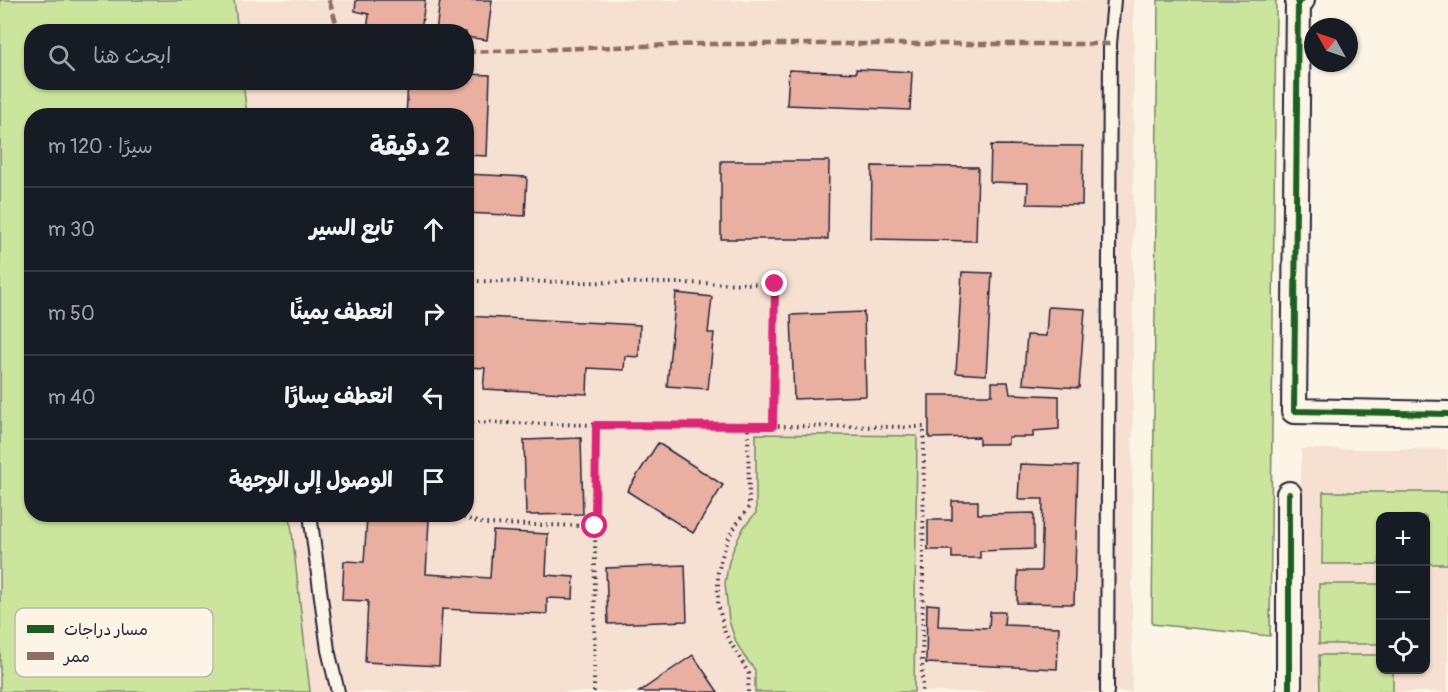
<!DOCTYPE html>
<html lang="ar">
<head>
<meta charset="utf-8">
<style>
	body { margin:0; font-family:Pangolin,"Playpen Sans Arabic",sans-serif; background:#242831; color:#f1f3f6; direction:rtl }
	.controls { position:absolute; right:18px; bottom:18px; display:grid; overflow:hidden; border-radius:12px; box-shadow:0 2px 4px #0004 }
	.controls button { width:54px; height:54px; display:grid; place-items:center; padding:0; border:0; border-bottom:2px solid #363941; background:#171b24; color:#f1f3f6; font:30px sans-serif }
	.compass { position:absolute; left:1304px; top:18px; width:54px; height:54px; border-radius:50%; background:#171b24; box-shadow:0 2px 4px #0004; rotate:310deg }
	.stop { position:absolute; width:18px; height:18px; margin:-14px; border:4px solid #db2777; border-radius:50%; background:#fff }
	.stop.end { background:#db2777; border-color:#fff; box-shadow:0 2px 6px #0008 }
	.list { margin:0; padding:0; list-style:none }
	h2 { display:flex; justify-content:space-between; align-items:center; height:78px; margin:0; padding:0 24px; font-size:26px }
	h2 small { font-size:20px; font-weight:400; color:#9ea1a6 }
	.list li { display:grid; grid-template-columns:39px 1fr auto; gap:18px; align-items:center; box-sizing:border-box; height:84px; padding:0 24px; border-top:2px solid #363941 }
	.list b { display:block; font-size:22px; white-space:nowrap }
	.list em { font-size:20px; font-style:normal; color:#9ea1a6 }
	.icon { flex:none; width:33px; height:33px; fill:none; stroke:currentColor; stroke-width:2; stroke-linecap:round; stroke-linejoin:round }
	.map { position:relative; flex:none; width:1448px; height:692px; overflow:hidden; direction:ltr }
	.search { position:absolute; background:#171b24; box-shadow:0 2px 4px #0004; left:24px; top:24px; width:450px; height:66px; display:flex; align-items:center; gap:15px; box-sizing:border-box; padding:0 21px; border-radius:24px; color:#9ea1a6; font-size:22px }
	.panel { position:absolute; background:#171b24; box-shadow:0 2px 4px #0004; left:24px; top:108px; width:450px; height:414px; border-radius:24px; direction:rtl }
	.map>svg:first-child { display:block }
</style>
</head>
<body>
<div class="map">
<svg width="1448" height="692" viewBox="0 0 1448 692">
	<rect width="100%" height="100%" fill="#fcf5e5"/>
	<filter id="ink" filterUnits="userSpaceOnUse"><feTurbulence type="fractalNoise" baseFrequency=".0167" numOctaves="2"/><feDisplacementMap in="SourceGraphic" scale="12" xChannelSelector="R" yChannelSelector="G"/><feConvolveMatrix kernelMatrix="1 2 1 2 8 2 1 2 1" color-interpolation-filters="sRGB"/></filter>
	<g filter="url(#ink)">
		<!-- built -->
		<g fill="#f6e0d1" fill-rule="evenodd">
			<polygon points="234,0 1134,0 1132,692 310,692 290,515 466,514 466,116 247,115 243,83 466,82 466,32 238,31"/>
			<path d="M 1301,449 L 1448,449 L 1448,692 L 1301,692 ZM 1380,516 L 1426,516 L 1426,670 L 1380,670 Z"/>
		</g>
		<!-- green -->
		<g fill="#cbe69c" stroke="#76846c" stroke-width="1.5">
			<polygon points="0,0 234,0 238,31 32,32 32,82 243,83 247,115 32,116 32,514 290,515 310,692 0,692"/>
			<polygon points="1158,0 1276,0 1270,636 1152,624"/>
			<polygon points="756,434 917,436 914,692 755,692 755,670 744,656 736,642 729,621 725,583 729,561 735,545 744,527 756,513"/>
			<polygon points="1323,492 1448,492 1448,564 1426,564 1426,516 1380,516 1380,564 1322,564"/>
			<rect x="1319" y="584" width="61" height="60"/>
			<polygon points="1319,655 1380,655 1380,670 1393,670 1393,692 1320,692"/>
		</g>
		<!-- building -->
		<g fill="#e9b0a2" stroke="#22223b" stroke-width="1.5">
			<polygon points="356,0 425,0 421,32 367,32 369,14 355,11"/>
			<polygon points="440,0 492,0 487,40 466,37 466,32 436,32"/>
			<polygon points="856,69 912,72 910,110 787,105 789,70 856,73"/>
			<polygon points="466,74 490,75 487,156 466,155 466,116 406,116 408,82 466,82"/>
			<polygon points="991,145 1083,146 1082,205 1027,204 1028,183 990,182"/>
			<polygon points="721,161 829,161 828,239 721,239"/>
			<polygon points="872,166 978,167 976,241 871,239"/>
			<polygon points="466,174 527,177 525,216 466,213"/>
			<polygon points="962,272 992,273 986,375 956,373"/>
			<polygon points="676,293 712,297 708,333 714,333 708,389 667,386"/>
			<polygon points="1048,307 1085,309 1079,388 1023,384 1027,335 1046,336"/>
			<polygon points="864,312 866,396 794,399 791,315"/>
			<polygon points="466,316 640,325 639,357 625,356 624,370 588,368 587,394 483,389 485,368 468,367 466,410"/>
			<polygon points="992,382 1008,382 1010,394 1059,396 1059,429 1033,431 1033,437 1008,437 1008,444 979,444 979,437 929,438 929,395 992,395"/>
			<polygon points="581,438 583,514 526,515 524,440"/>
			<polygon points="658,443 723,485 693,533 627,491"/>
			<polygon points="1020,464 1078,466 1074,604 1017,603 1018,571 1041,571 1043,499 1018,499"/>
			<polygon points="952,501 978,501 978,514 1034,513 1034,549 980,551 980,558 952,558 952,550 928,550 928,520 952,520"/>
			<polygon points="367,517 429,520 426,574 490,578 493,531 548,534 546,575 574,577 573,599 547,598 547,614 442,609 439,666 365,662 368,601 342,600 344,561 364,562"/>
			<polygon points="685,565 687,621 608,624 606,568"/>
			<polygon points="927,604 939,605 938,626 989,628 990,612 1005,612 1004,625 1059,627 1057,669 926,663"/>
			<polygon points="693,655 718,692 639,692"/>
		</g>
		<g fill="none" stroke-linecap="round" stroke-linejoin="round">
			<!-- service casing -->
			<g stroke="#22223b" stroke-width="16">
				<g id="service">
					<polyline points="310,514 328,650 338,692"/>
					<polyline points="1107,692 1110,44 1114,0"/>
				</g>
			</g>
			<!-- minor casing -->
			<g stroke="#22223b" stroke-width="28">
				<g id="minor">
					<polyline points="1302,0 1298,0 1294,411 1448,414"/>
					<polyline points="1289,494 1289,692"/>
				</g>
			</g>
			<!-- path -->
			<g stroke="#22223b" stroke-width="4" stroke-dasharray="1.5 4.5" stroke-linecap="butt">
				<polyline points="466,281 775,284 773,426"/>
				<polyline points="466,422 596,425 924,427 922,692"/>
				<polyline points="452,514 484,524 595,526"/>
				<polyline points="594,692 596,425"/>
				<polyline points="748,692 749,674 725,633 718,604 718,572 723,553 729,538 737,523 749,507 748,426"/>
			</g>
			<!-- service -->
			<use href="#service" stroke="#fcf5e5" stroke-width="12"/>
			<!-- minor -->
			<use href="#minor" stroke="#fcf5e5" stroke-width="24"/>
			<!-- quiet -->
			<g stroke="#8d6e63" stroke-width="4.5" stroke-dasharray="9 4.5" stroke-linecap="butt">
				<polyline points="329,0 339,32"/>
				<polyline points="466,52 703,44 1110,44"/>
			</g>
			<!-- cycleway casing -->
			<g stroke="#fcf5e5" stroke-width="10">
				<g id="cycleway">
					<polyline points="1302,0 1298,0 1294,411 1448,414"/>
					<polyline points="1289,494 1289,692"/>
				</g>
			</g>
			<!-- cycleway -->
			<use href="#cycleway" stroke="#1b5e20" stroke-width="6"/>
		</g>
	</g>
	<g fill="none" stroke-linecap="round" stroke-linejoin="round" filter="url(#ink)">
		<!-- route -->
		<polyline stroke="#db2777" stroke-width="8" points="595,526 596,425 773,426 775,284"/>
	</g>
	<!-- legend -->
	<rect x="15" y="608" width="198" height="69" rx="9" fill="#fcf5e5" stroke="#bbb6b2" stroke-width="1.5"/>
	<rect x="27" y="625" width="27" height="8" fill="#1b5e20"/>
	<rect x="27" y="652" width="27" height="8" fill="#8d6e63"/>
	<g font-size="16" fill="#22223b">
		<text x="64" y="635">مسار دراجات</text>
		<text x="64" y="662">ممر</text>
	</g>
</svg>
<div class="controls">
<button>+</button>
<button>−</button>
<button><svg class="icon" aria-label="locate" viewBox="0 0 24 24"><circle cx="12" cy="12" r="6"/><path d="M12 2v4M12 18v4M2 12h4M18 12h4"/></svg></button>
</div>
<svg class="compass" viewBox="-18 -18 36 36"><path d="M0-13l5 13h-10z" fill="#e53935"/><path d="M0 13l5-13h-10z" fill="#9ea1a6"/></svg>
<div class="stop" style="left:595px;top:526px"></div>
<div class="stop end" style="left:775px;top:284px"></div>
<div class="search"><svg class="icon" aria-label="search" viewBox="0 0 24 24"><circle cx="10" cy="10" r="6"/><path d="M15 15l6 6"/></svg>ابحث هنا</div>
<section class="panel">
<h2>2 دقيقة<small>سيرًا · 120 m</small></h2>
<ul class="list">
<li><svg class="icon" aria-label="ahead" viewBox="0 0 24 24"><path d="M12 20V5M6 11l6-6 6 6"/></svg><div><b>تابع السير</b></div><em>30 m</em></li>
<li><svg class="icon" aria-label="right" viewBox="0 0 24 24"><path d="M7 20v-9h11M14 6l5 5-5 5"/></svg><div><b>انعطف يمينًا</b></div><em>50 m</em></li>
<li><svg class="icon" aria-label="left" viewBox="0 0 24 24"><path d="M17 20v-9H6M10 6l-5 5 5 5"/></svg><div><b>انعطف يسارًا</b></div><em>40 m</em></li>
<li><svg class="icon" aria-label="arrive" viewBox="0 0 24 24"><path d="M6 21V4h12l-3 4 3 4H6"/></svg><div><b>الوصول إلى الوجهة</b></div></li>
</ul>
</section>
</div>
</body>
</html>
